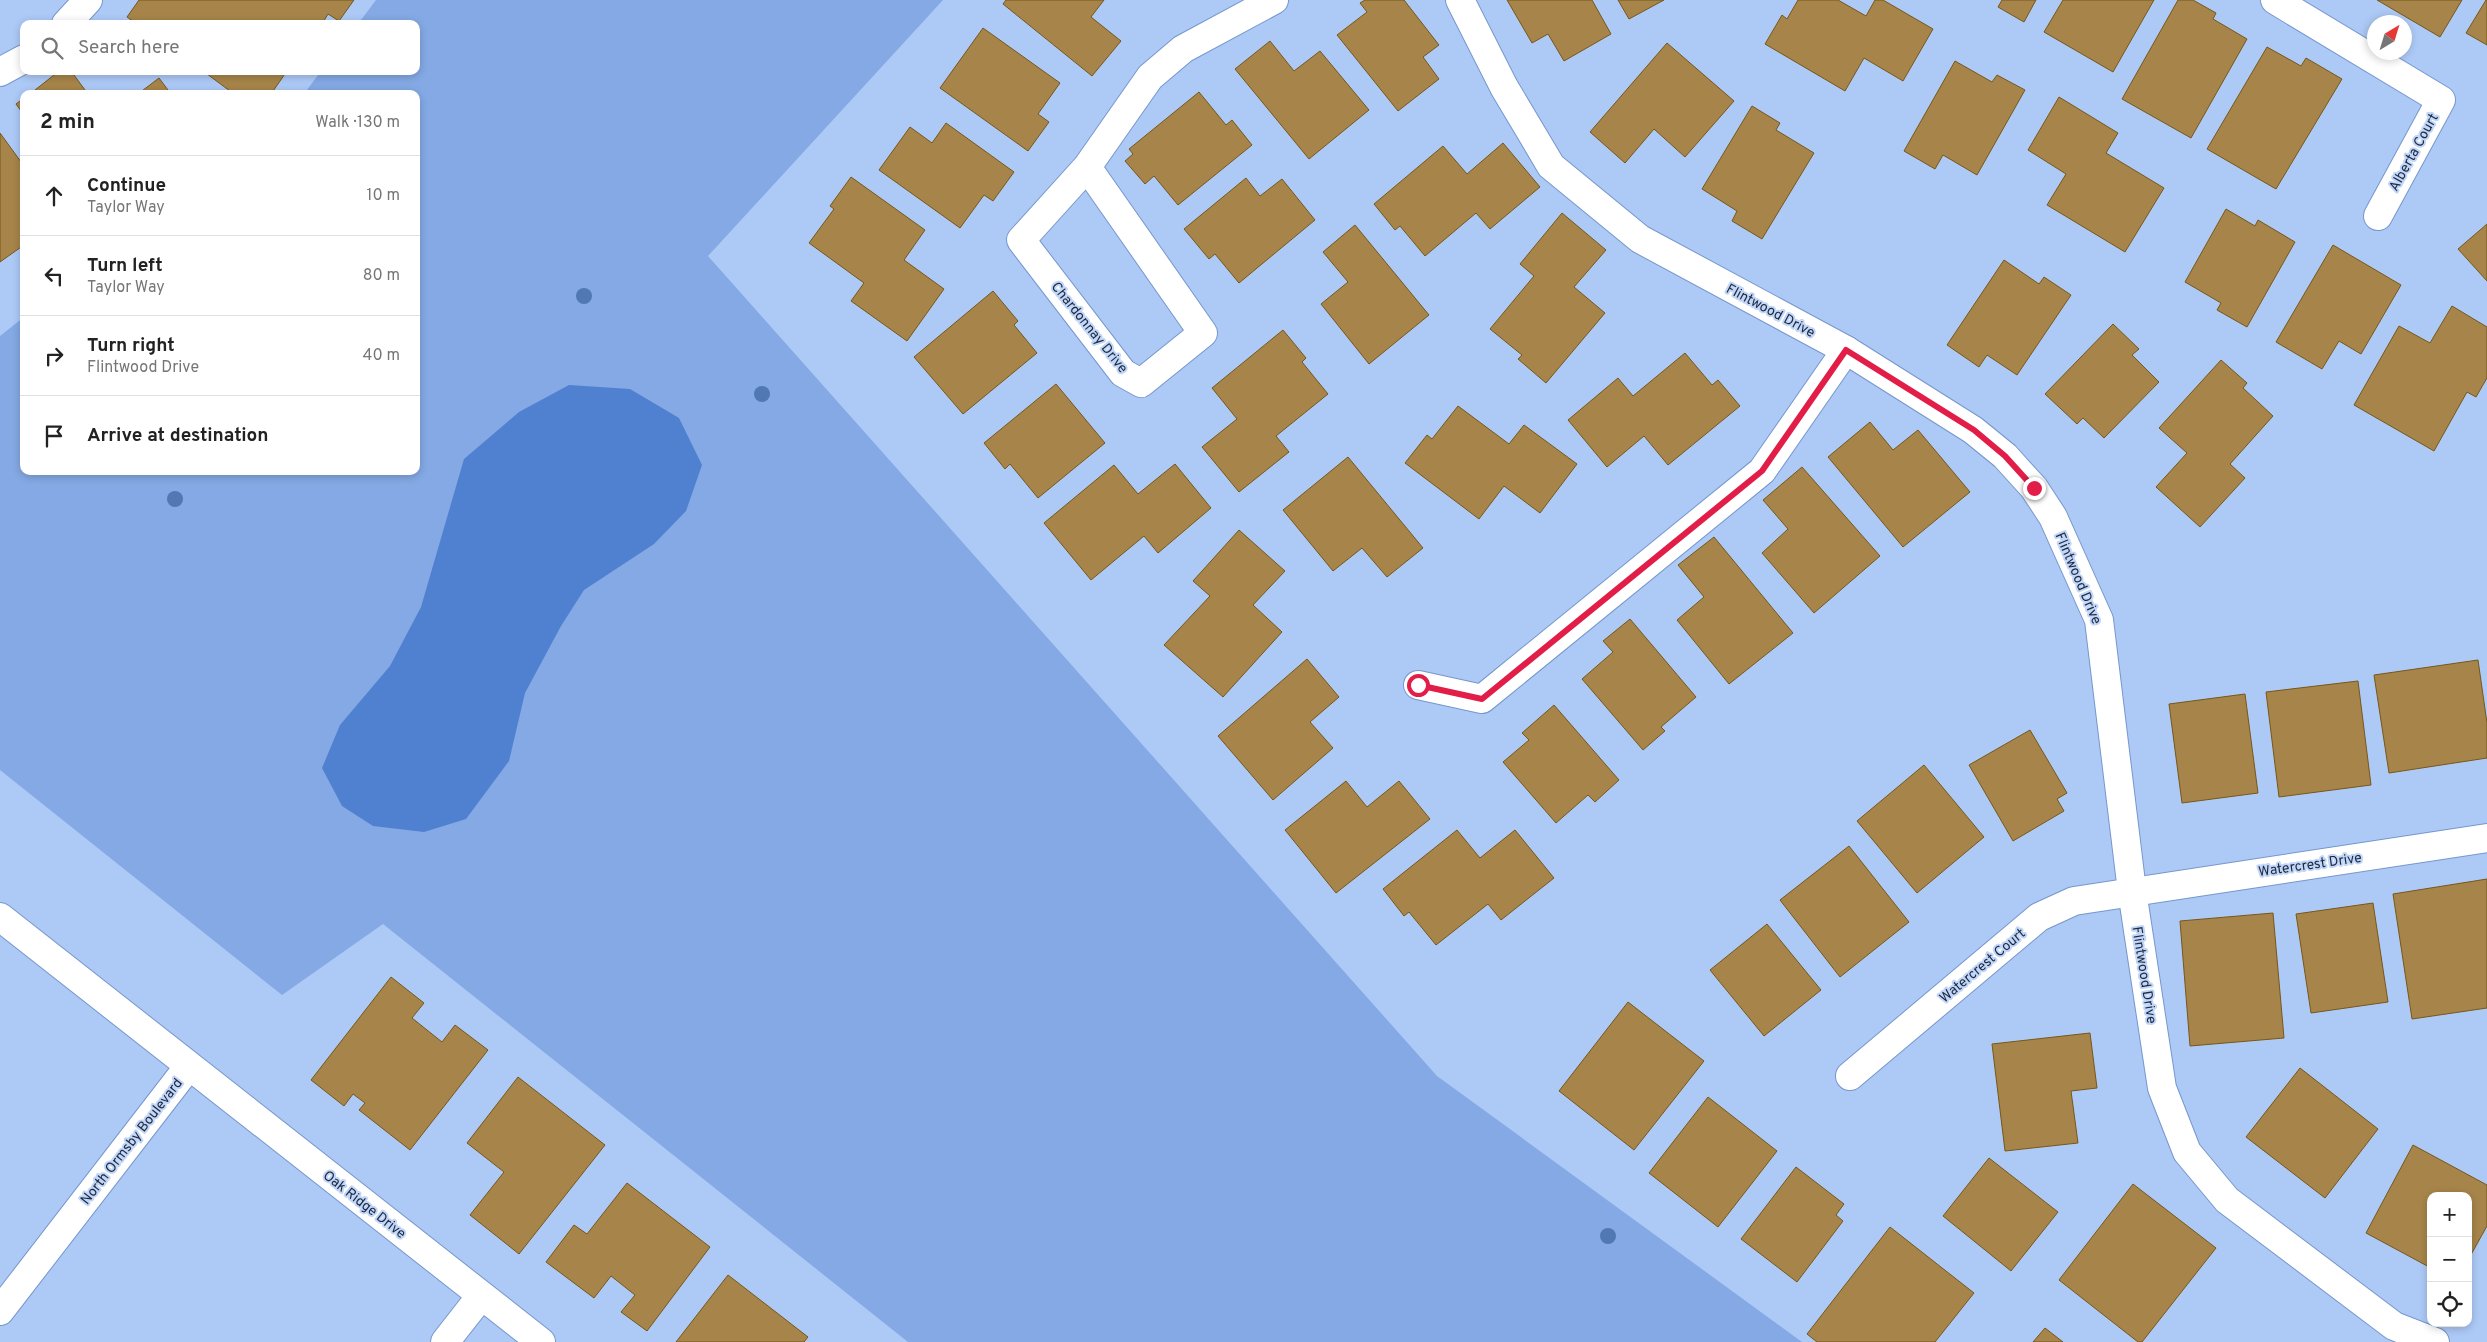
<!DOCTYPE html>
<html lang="en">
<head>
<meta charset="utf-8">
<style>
	body { margin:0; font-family:Overpass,sans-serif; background:#f2f2f2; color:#222 }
	.controls { position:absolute; right:15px; bottom:15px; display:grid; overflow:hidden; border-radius:10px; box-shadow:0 2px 8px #0003 }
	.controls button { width:45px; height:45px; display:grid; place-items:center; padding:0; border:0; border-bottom:1px solid #e0e0e0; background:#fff; color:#222; font:25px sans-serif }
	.compass { position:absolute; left:2367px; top:15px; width:45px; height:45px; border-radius:50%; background:#fff; box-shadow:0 2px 8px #0003; rotate:38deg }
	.stop { position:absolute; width:15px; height:15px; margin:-11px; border:4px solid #e11d48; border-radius:50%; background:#fff }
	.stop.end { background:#e11d48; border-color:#fff; box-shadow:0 1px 5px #0008 }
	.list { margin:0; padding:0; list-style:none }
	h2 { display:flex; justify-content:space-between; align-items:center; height:65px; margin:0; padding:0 20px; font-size:21px }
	h2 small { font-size:16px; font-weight:400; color:#767676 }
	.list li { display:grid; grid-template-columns:32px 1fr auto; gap:15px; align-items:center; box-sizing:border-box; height:80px; padding:0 20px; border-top:1px solid #e0e0e0 }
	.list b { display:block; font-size:19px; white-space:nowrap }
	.list p { margin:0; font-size:16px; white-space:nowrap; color:#767676 }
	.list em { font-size:16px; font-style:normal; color:#767676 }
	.icon { flex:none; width:28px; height:28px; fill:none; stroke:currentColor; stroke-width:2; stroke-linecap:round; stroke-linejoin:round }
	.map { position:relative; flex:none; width:2487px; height:1342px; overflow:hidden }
	.search { position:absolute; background:#fff; box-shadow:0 2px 8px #0003; left:20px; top:20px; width:400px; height:55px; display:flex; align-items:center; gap:12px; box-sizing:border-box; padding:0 18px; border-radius:10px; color:#767676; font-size:19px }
	.panel { position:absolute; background:#fff; box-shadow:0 2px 8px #0003; left:20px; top:90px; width:400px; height:385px; border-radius:10px }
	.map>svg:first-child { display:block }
</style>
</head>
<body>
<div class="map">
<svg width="2487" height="1342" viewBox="0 0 2487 1342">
	<rect width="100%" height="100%" fill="#adc9f6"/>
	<!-- green -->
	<polygon fill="#84a9e4" points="376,0 943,0 708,256 1437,1076 1802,1342 908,1342 383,924 282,995 0,770 0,336 24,317 24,471 416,471 416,94 304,94 321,71 416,71 416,24 358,24"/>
	<!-- water -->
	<polygon fill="#5080d0" points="569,385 630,389 679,418 702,465 686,511 654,544 584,590 561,626 525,693 509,761 466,819 424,832 373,826 342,806 322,768 340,725 390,666 421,607 464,459 519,412"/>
	<!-- building -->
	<g fill="#a7854a" stroke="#775718">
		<polygon points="139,0 354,0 339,21 328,14 322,24 137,24 127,17"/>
		<polygon points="1006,0 1104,0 1091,17 1121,41 1092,76 1003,4"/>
		<polygon points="1365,0 1404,0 1439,45 1423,57 1439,79 1398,111 1337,35 1367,12 1360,3"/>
		<polygon points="1507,0 1592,0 1611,34 1564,61 1548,34 1532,43"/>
		<polygon points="1618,0 1664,0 1629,19"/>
		<polygon points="1798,0 1838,0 1866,16 1875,0 1883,0 1933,29 1903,81 1864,58 1845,91 1765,44 1782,15 1787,19"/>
		<polygon points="2002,0 2036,0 2024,22 1998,7"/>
		<polygon points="2063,0 2154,0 2113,72 2044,32"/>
		<polygon points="2178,0 2193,0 2216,13 2213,19 2247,39 2191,138 2122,99"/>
		<polygon points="2377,0 2462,0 2440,37"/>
		<polygon points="2486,0 2487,0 2487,45 2466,33"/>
		<polygon points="983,28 1060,83 1038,114 1049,122 1028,151 940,88"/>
		<polygon points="1270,41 1294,71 1320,51 1369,110 1309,159 1235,69"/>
		<polygon points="1667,43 1734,101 1685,157 1654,129 1625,163 1590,132"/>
		<polygon points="2267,47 2301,66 2306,58 2342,79 2276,189 2207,149"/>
		<polygon points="1955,61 1992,82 1997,75 2025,90 1977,175 1943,155 1935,169 1904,151"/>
		<polygon points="59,71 71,71 88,94 30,94"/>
		<polygon points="203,71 287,71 271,94 234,94"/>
		<polygon points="159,78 171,94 138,94"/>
		<polygon points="1199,92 1226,125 1232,120 1252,145 1178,205 1154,176 1145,184 1125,161 1133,154 1129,149"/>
		<polygon points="2059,97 2118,133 2106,153 2164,188 2125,252 2047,205 2066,174 2028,150"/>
		<polygon points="24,98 24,115 16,104"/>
		<polygon points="1752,106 1780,123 1776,130 1814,153 1762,239 1732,221 1737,211 1702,189"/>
		<polygon points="946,123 1014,172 993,201 984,195 960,228 879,170 910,127 932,143"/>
		<polygon points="0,133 24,166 22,173 24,176 24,245 0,262"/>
		<polygon points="1503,143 1540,187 1490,229 1476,213 1425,256 1400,226 1395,230 1374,204 1443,146 1467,174"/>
		<polygon points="851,177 925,230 904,260 944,289 907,341 851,301 864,283 809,243 834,209 830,206"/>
		<polygon points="1246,178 1260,196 1282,179 1315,220 1239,283 1215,254 1209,259 1184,229"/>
		<polygon points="2226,209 2255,226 2258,220 2295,242 2247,327 2217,310 2221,303 2185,282"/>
		<polygon points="1562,213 1606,250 1574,287 1605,313 1546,383 1518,359 1522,355 1490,329 1534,276 1520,264"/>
		<polygon points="2487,224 2487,281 2458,249"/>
		<polygon points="1355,225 1429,315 1369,364 1321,304 1348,282 1323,252"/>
		<polygon points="2333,245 2401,285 2361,354 2339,341 2322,369 2276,342"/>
		<polygon points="2004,260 2039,284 2044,277 2071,295 2017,375 1987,355 1979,367 1947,345"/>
		<polygon points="993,291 1018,321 1014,325 1037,353 963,414 914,357"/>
		<polygon points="2452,306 2487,327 2487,378 2476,397 2467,392 2434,451 2354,405 2399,326 2430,343"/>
		<polygon points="2113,324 2139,349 2132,355 2159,382 2104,438 2083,418 2077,424 2045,394"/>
		<polygon points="1283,330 1306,358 1302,362 1328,394 1276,436 1289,452 1239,492 1202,447 1237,419 1212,388"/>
		<polygon points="1685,353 1712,385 1718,380 1740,406 1668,465 1644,436 1607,467 1568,420 1618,378 1633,396"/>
		<polygon points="2221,360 2247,383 2243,388 2273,416 2230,464 2245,478 2200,527 2156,487 2187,453 2159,428"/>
		<polygon points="1056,384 1105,443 1038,498 1010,464 1005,469 984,443"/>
		<polygon points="1458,406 1509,444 1524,425 1577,464 1540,513 1504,486 1479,519 1405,463 1427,435 1432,439"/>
		<polygon points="1870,422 1893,450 1918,430 1970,492 1903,547 1828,457"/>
		<polygon points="1348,457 1423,548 1387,577 1362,548 1333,571 1283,510"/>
		<polygon points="1175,464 1211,508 1158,553 1144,536 1091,580 1044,523 1114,465 1138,494"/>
		<polygon points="1802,467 1880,556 1814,613 1762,553 1788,529 1763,500"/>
		<polygon points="1239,530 1285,571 1253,605 1282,632 1223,697 1164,645 1210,596 1193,581"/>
		<polygon points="1714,537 1793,633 1729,684 1677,620 1704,597 1678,565"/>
		<polygon points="1630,619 1696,697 1661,727 1665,731 1643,750 1582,679 1613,652 1603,641"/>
		<polygon points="1307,659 1339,697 1310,722 1333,748 1273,800 1218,736"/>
		<polygon points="2478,660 2487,723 2487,758 2389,773 2374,675"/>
		<polygon points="2358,681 2371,785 2279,797 2266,692"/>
		<polygon points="2245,694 2258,793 2182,803 2169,704"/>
		<polygon points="1554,705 1619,780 1595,802 1588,795 1556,823 1503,762 1529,740 1522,733"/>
		<polygon points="2030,730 2067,793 2057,799 2064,811 2013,841 1969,765"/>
		<polygon points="1924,765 1984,837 1917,893 1857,821"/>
		<polygon points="1346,781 1367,807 1399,781 1430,819 1336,893 1285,830"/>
		<polygon points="1457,830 1480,858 1515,830 1554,878 1501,920 1488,904 1436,945 1409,912 1404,916 1383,889"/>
		<polygon points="1849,846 1909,922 1840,977 1780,900"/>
		<polygon points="2487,879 2487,1008 2412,1019 2393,894"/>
		<polygon points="2373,903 2388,1002 2311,1013 2296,914"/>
		<polygon points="2273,913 2284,1038 2190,1046 2180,921"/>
		<polygon points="1767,924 1821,990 1764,1036 1710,970"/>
		<polygon points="391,977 424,1003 412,1018 442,1042 455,1025 488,1050 410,1150 359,1110 365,1103 353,1094 344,1106 311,1080"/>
		<polygon points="1628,1002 1704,1061 1634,1150 1559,1091"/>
		<polygon points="2090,1033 2097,1088 2071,1091 2078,1143 2005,1151 1992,1044"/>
		<polygon points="2300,1068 2378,1129 2325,1198 2246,1137"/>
		<polygon points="518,1077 605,1145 519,1254 470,1215 504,1172 467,1143"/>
		<polygon points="1708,1097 1777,1151 1718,1227 1649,1173"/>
		<polygon points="2413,1145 2487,1185 2487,1226 2468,1260 2468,1196 2431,1196 2431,1268 2366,1233"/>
		<polygon points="1989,1158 2058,1212 2011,1271 1943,1216"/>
		<polygon points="1796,1167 1844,1204 1836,1215 1843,1221 1797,1282 1741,1239"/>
		<polygon points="627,1183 710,1247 647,1331 621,1312 635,1295 611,1276 594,1298 546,1262 574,1225 587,1234"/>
		<polygon points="2133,1184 2216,1248 2142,1342 2138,1342 2059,1280"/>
		<polygon points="1890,1227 1974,1293 1935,1342 1817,1342 1807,1334"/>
		<polygon points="728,1275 808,1337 804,1342 676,1342"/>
		<polygon points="2045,1328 2063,1342 2033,1342"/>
	</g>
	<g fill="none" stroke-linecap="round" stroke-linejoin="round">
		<!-- minor casing -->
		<g stroke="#7697cc" stroke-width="30">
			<g id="minor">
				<polyline points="1460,0 1504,87 1551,166 1640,239 1846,350 1973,430 2005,456 2034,488 2053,517 2099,620 2132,891 2162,1088 2187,1152 2227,1200 2394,1326 2435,1342"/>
				<polyline points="2275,0 2441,100 2378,216"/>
				<polyline points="66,24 88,0"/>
				<polyline points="0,72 24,59"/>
				<polyline points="1087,167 1203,333 1141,383 1123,373 1021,240 1087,167 1150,77 1183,49 1274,0"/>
				<polyline points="1418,685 1482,699 1762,471 1846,350"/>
				<polyline points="1850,1076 2039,917 2074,901 2487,838"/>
				<polyline points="445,1342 481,1296"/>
			</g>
		</g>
		<!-- tertiary casing -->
		<g stroke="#7697cc" stroke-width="30">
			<g id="tertiary">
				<polyline points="0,917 541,1342"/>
				<polyline points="0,1311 189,1066"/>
			</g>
		</g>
		<!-- minor -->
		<use href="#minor" stroke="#fff" stroke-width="28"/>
		<!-- tertiary -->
		<use href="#tertiary" stroke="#fff" stroke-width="28"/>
	</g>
	<!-- trees -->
	<g fill="#5278b3">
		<circle cx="584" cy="296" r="8"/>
		<circle cx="762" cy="394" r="8"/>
		<circle cx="175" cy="499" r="8"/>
		<circle cx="1608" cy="1236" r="8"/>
	</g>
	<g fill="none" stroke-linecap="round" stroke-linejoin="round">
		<!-- route -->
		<polyline stroke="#e11d48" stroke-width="6" points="1418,685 1482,699 1762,471 1846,350 1974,430 2005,456 2034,488"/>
	</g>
	<g text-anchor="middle" stroke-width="4" stroke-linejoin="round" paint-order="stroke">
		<!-- street labels -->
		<g font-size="14" fill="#1b283d" stroke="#c1d6f8">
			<text transform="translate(2413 152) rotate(-61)" y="5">Alberta Court</text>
			<text transform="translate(1771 310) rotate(28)" y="5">Flintwood Drive</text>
			<text transform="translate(1090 327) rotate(51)" y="5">Chardonnay Drive</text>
			<text transform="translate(2079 578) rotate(67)" y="5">Flintwood Drive</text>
			<text transform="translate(2310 864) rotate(-8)" y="5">Watercrest Drive</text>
			<text transform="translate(1982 965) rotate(-40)" y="5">Watercrest Court</text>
			<text transform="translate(2145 975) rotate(81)" y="5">Flintwood Drive</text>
			<text transform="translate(131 1141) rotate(-52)" y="5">North Ormsby Boulevard</text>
			<text transform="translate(365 1204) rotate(38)" y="5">Oak Ridge Drive</text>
		</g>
	</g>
</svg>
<div class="controls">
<button>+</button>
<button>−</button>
<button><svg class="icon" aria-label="locate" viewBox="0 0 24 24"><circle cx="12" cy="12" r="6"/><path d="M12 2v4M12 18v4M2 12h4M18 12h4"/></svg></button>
</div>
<svg class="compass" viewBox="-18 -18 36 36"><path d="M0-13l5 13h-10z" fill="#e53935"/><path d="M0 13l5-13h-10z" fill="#767676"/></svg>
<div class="stop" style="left:1418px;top:685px"></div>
<div class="stop end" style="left:2034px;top:488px"></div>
<div class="search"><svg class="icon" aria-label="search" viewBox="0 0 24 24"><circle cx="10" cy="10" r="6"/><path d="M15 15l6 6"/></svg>Search here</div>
<section class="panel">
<h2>2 min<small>Walk · 130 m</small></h2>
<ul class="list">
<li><svg class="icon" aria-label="ahead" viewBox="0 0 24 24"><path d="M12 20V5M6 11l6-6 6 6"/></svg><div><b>Continue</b><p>Taylor Way</p></div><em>10 m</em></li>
<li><svg class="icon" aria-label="left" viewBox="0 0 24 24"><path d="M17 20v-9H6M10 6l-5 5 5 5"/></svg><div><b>Turn left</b><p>Taylor Way</p></div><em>80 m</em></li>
<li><svg class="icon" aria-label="right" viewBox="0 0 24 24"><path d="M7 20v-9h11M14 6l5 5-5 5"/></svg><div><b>Turn right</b><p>Flintwood Drive</p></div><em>40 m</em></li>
<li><svg class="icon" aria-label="arrive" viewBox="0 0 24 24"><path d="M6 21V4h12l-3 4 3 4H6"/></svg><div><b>Arrive at destination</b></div></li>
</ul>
</section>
</div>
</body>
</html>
